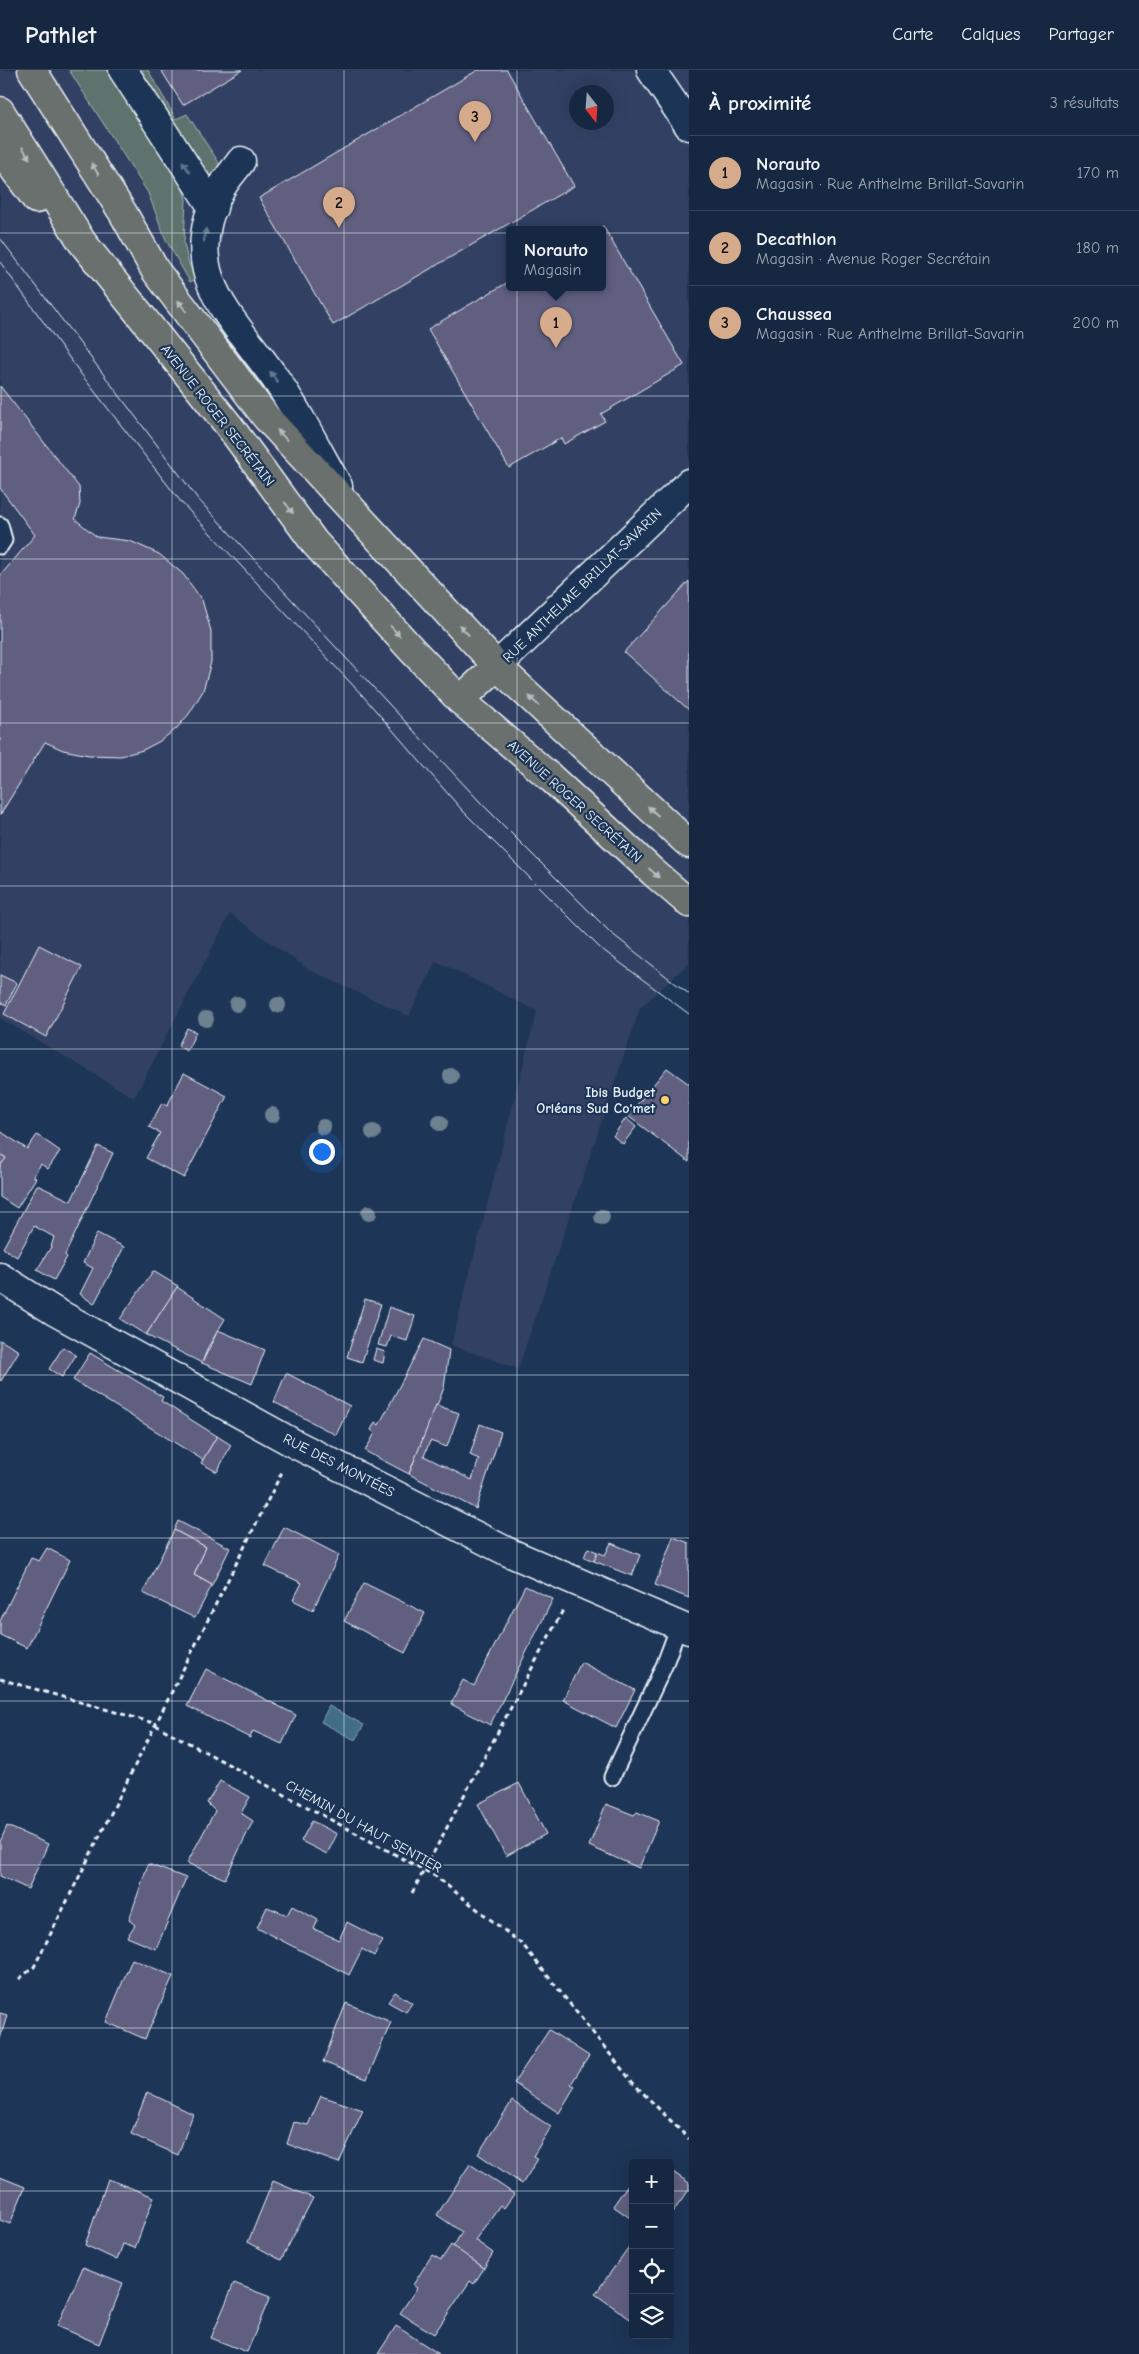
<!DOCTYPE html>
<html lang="fr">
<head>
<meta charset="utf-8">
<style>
	body { margin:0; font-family:"Comic Neue",sans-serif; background:#23344c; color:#f1f3f6 }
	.controls { position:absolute; right:15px; bottom:15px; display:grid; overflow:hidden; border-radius:5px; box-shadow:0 5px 20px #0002 }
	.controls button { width:45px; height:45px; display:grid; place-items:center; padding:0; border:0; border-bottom:1px solid #35445a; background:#162841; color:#f1f3f6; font:25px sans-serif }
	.compass { position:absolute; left:569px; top:15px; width:45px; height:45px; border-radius:50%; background:#162841; box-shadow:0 5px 20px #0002; rotate:163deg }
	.you { position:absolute; left:321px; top:1081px; width:18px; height:18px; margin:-12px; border:4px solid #fff; border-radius:50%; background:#1a73e8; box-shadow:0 0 0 8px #1a73e833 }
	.badge { display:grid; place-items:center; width:32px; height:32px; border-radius:50%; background:#d6ab8b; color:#111; font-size:16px; font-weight:700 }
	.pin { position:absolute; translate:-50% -41px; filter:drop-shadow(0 1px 2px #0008) }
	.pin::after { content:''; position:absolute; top:26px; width:18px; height:15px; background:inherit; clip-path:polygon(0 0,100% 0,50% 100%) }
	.popup { position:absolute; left:506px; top:156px; width:100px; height:65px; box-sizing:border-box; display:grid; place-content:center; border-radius:5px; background:#162841; filter:drop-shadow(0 1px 4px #0005); font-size:16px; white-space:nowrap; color:#9ea6b1 }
	.popup b { font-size:19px; color:#f1f3f6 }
	.popup::after { content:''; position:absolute; left:50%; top:100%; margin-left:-10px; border:10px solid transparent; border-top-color:#162841 }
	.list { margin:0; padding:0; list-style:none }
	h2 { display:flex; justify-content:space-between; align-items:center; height:65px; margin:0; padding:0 20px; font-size:21px }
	h2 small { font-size:16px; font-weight:400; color:#9ea6b1 }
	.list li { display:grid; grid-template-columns:32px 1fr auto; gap:15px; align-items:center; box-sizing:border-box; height:75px; padding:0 20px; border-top:1px solid #35445a }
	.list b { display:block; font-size:19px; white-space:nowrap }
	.list p { margin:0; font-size:16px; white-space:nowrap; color:#9ea6b1 }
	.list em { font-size:16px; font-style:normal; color:#9ea6b1 }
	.icon { flex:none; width:28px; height:28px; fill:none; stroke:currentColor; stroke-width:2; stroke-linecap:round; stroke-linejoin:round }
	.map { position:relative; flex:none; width:689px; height:2284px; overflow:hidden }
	header { display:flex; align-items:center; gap:30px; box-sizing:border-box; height:70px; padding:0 25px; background:#162841; border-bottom:1px solid #35445a }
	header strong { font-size:24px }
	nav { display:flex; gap:28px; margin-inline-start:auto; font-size:18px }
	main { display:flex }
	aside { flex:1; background:#162841 }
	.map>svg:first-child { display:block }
</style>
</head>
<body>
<header>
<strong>Pathlet</strong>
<nav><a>Carte</a><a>Calques</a><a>Partager</a></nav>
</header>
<main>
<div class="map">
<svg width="689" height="2284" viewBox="0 0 689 2284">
	<rect width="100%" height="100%" fill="#1d3557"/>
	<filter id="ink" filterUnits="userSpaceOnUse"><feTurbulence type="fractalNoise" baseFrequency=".02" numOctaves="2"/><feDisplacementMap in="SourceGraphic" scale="10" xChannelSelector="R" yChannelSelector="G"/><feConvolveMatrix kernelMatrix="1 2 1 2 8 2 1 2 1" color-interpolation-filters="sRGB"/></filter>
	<g filter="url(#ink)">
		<!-- built -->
		<path fill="#314163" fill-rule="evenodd" d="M 0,0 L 689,0 L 689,893 L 640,938 L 518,1299 L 451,1275 L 537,941 L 436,891 L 409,946 L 309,900 L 230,844 L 134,1028 L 0,948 ZM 576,22 L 606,22 L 606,52 L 576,52 ZM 510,159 L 602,159 L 602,217 L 510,217 Z"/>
		<!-- green -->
		<g fill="#5e736e" stroke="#a3b2b3">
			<polygon points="69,0 110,0 181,112 186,129 184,173 188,191 196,209 190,212 166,170 148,123"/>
			<polygon points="140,0 148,0 176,49 187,44 221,96 210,110"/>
		</g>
		<!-- water -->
		<polygon fill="#426d89" stroke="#84a2b5" points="329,1636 364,1655 355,1670 321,1652"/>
		<!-- building -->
		<g fill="#605e7f" stroke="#e8f1f8">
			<polygon points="161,0 242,0 183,35"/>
			<polygon points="478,0 507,0 574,116 333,255 259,128"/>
			<polygon points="603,156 684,295 601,344 605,351 564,374 561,368 509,398 428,259 510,211 510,217 602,217 602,159 598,159"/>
			<polygon points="0,316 79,417 80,434 75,449 97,467 130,471 159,484 183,504 202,530 211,561 211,592 203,621 189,644 176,659 160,671 143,680 121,686 89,685 63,680 45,672 0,745 0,506 35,465 0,418"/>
			<polygon points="689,511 689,640 624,582"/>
			<polygon points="39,875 82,897 46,967 4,944"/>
			<polygon points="0,905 17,913 6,935 0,932"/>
			<polygon points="187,958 196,962 187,981 178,976"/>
			<polygon points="667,998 689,1014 689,1092 628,1046"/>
			<polygon points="184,1003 227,1026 184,1108 146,1088 160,1063 149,1057 162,1033 167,1036"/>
			<polygon points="626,1048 636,1057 623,1074 613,1066"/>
			<polygon points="0,1061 27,1079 37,1065 60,1081 48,1099 41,1094 33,1106 36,1108 17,1138 0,1127 0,1096 6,1088 0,1084"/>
			<polygon points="98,1076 113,1083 65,1185 67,1187 54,1210 37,1200 51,1177 54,1167 34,1156 17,1187 3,1178 37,1115 71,1131"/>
			<polygon points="0,1084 6,1088 0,1096"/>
			<polygon points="97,1163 124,1177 94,1234 80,1224 93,1198 83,1193"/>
			<polygon points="153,1201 178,1216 146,1265 120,1249"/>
			<polygon points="177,1217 225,1249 208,1277 202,1293 146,1265"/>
			<polygon points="365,1229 381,1234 362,1292 347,1287"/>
			<polygon points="389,1237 415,1246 407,1271 391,1266 387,1277 378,1275"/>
			<polygon points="218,1260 265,1280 252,1314 202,1293"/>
			<polygon points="424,1269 449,1280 444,1318 409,1404 365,1381 375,1363 371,1360 375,1352 379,1355"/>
			<polygon points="0,1270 19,1281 1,1311 0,1310"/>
			<polygon points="63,1277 76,1285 62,1307 49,1299"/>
			<polygon points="376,1279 385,1282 383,1293 373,1290"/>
			<polygon points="90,1283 163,1327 161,1331 217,1366 203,1390 73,1310"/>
			<polygon points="286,1303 350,1336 336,1365 274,1332"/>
			<polygon points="436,1335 459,1343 447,1377 430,1371 424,1386 472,1410 479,1389 470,1385 480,1354 501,1362 476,1439 409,1404"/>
			<polygon points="217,1366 231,1375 217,1402 201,1393"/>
			<polygon points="178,1451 230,1478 212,1515 194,1505 206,1477 174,1460"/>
			<polygon points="284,1457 339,1485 313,1540 293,1530 302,1513 265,1496"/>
			<polygon points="174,1460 206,1477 194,1505 212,1515 195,1548 143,1523"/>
			<polygon points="673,1467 689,1473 689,1528 655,1515"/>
			<polygon points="611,1473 640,1485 632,1506 594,1491 597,1482 605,1485"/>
			<polygon points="47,1478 70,1490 27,1578 0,1565 0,1551 31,1488 39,1491"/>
			<polygon points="588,1478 597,1482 594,1491 584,1487"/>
			<polygon points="364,1513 425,1543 405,1583 344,1551"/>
			<polygon points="525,1516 553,1529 490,1655 451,1634 463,1610 474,1616"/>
			<polygon points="581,1592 635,1620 616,1658 563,1630"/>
			<polygon points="206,1599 296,1645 282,1674 253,1661 250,1668 187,1636"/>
			<polygon points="220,1711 250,1727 241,1743 253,1751 225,1809 187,1793 215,1741 207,1733"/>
			<polygon points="519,1713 546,1764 506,1786 478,1734"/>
			<polygon points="606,1734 634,1745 637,1742 659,1751 639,1798 589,1776"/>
			<polygon points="312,1751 337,1764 327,1784 301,1771"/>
			<polygon points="7,1756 48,1774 28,1819 0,1806 0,1772"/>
			<polygon points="148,1794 186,1808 156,1879 127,1867 135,1855 129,1850"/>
			<polygon points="292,1836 318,1850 314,1859 339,1870 347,1852 383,1871 374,1886 362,1879 349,1905 257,1858 267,1837 287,1845"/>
			<polygon points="132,1889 173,1906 145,1969 106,1952"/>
			<polygon points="395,1922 412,1933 406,1942 388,1932"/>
			<polygon points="346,1933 391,1952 367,2009 323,1992"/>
			<polygon points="0,1943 7,1945 0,1969"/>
			<polygon points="549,1960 589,1986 571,2014 575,2016 559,2043 514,2013"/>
			<polygon points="147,2022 193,2044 178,2085 131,2064"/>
			<polygon points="321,2026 363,2040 339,2093 287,2074 294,2052 308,2055"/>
			<polygon points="512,2031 551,2057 533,2086 538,2089 522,2114 478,2084"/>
			<polygon points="470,2094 514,2124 504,2138 500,2135 475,2170 493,2183 484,2198 453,2177 462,2162 437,2145"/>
			<polygon points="670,2100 689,2113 689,2120 670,2146"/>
			<polygon points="0,2107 25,2117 10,2154 0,2150"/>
			<polygon points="108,2109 154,2127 135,2178 123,2174 117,2190 85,2175"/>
			<polygon points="273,2111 313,2128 281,2190 248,2172"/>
			<polygon points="629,2113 633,2114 633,2150 613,2136"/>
			<polygon points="631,2174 633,2175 633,2251 595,2224"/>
			<polygon points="451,2175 484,2198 474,2214 470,2211 434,2264 400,2243 417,2218 413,2215 432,2185 441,2190"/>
			<polygon points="83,2197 123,2213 99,2274 57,2256"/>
			<polygon points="234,2213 270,2227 247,2282 211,2268"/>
			<polygon points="396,2256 439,2284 378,2284"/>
		</g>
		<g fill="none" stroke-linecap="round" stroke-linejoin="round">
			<!-- service casing -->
			<g stroke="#e8f1f8" stroke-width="19">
				<g id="service">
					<polyline points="0,455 4,470 0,476"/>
					<polyline points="612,1707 664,1596 679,1556"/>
				</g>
			</g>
			<!-- minor casing -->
			<g stroke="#e8f1f8" stroke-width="31">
				<g id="minor">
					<polyline points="123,0 213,138"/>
					<polyline points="651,0 689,56"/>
					<path d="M 241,91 C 234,101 224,111 219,122 C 177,205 233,247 277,311 C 300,344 318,382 338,416"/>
					<polyline points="497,596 689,413"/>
					<polyline points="0,1207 54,1241 295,1374 508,1482 689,1560"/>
				</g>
			</g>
			<!-- primary casing -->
			<g stroke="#e8f1f8" stroke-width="31">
				<g id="primary">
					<polyline points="32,0 123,143 155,200 266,347 497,596 689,774"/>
					<polyline points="0,41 82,172 230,357 314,472 412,580 460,630 551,708 654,803 689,833"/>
					<polyline points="0,80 36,129"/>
					<polyline points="460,630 497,596"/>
				</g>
			</g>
			<!-- path -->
			<g stroke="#e8f1f8" stroke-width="3" stroke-dasharray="5 4" stroke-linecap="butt">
				<polyline points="0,1609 150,1652 435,1806 523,1875 633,2013 689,2069"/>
				<polyline points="412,1823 563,1540"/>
				<polyline points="19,1909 34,1897 282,1402"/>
			</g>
			<!-- service -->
			<use href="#service" stroke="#1d3557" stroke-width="15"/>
			<!-- minor -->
			<use href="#minor" stroke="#1d3557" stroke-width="28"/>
			<!-- primary -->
			<use href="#primary" stroke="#6b706d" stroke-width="28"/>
			<!-- tram -->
			<g stroke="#e8f1f8" stroke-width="1">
				<polyline points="0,168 198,429 481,733 611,863 689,924"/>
				<polyline points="0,192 81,304 181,432 363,626 462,740 599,877 689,944"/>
			</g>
		</g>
		<!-- trees -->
		<g fill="#6e8191">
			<circle cx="237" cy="934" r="8"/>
			<circle cx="278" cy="935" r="8"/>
			<circle cx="206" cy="949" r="8"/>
			<circle cx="451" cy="1006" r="8"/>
			<circle cx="272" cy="1045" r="8"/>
			<circle cx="440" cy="1053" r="8"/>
			<circle cx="323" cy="1057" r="8"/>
			<circle cx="373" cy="1062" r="8"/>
			<circle cx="369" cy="1143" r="8"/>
			<circle cx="602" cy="1147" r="8"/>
		</g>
		<!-- one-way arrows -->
		<defs><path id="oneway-solid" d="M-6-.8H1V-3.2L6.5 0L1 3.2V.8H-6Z" transform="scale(1.25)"/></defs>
		<g fill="#b6bdc0">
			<use href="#oneway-solid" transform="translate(26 83) rotate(58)"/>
			<use href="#oneway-solid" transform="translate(95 99) rotate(-122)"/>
			<use href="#oneway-solid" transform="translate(182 236) rotate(-127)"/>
			<use href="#oneway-solid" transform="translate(282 365) rotate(-133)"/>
			<use href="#oneway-solid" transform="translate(289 438) rotate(54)"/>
			<use href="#oneway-solid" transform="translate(464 560) rotate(-133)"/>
			<use href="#oneway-solid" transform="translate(395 561) rotate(48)"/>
			<use href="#oneway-solid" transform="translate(534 631) rotate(-136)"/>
			<use href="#oneway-solid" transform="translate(653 741) rotate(-138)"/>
			<use href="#oneway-solid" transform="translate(654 803) rotate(42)"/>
		</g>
		<g fill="#64778f">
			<use href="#oneway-solid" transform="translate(186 97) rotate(-123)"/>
			<use href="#oneway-solid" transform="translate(205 165) rotate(-80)"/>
			<use href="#oneway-solid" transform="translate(274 307) rotate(-126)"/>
		</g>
	</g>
	<!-- grid -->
	<path fill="none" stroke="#e8f1f8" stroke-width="1" stroke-opacity="0.55" d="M 172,0 L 172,2284M 344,0 L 344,2284M 517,0 L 517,2284M 0,163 L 689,163M 0,326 L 689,326M 0,489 L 689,489M 0,653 L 689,653M 0,816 L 689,816M 0,979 L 689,979M 0,1142 L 689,1142M 0,1305 L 689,1305M 0,1468 L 689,1468M 0,1631 L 689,1631M 0,1795 L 689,1795M 0,1958 L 689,1958M 0,2121 L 633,2121M 670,2121 L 689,2121"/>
	<!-- markers -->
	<circle fill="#ffd166" stroke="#1d3557" stroke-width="2" cx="665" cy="1030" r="5"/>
	<g text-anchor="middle" stroke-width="4.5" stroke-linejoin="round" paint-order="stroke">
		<!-- street labels -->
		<g font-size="14" fill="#e8f1f8" stroke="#1d3557">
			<text transform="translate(218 345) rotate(52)" y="5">AVENUE ROGER SECRÉTAIN</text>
			<text transform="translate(582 515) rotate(-44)" y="5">RUE ANTHELME BRILLAT-SAVARIN</text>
			<text transform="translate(575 731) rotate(42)" y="5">AVENUE ROGER SECRÉTAIN</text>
			<text transform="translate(339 1395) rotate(27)" y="5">RUE DES MONTÉES</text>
			<text transform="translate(364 1756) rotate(29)" y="5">CHEMIN DU HAUT SENTIER</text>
		</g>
		<!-- poi labels -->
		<g font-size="14" font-weight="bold" fill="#e8f1f8" stroke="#1d3557" text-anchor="end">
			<text x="655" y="1027">Ibis Budget<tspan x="655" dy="16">Orléans Sud Co'met</tspan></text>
		</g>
	</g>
</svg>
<div class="controls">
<button>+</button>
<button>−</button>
<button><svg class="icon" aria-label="locate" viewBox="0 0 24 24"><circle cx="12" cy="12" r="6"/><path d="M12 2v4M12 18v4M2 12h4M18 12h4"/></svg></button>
<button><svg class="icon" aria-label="layers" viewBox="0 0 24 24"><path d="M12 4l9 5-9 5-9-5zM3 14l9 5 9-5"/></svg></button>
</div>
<svg class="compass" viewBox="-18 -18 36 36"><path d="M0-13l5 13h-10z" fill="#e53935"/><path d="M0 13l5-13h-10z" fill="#9ea6b1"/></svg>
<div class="you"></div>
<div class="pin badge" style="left:556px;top:278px">1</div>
<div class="popup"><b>Norauto</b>Magasin</div>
<div class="pin badge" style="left:339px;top:158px">2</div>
<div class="pin badge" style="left:475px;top:72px">3</div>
</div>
<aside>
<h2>À proximité<small>3 résultats</small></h2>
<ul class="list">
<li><span class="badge">1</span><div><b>Norauto</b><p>Magasin · Rue Anthelme Brillat-Savarin</p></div><em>170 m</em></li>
<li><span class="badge">2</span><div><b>Decathlon</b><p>Magasin · Avenue Roger Secrétain</p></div><em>180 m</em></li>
<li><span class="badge">3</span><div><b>Chaussea</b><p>Magasin · Rue Anthelme Brillat-Savarin</p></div><em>200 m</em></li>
</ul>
</aside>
</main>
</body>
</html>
